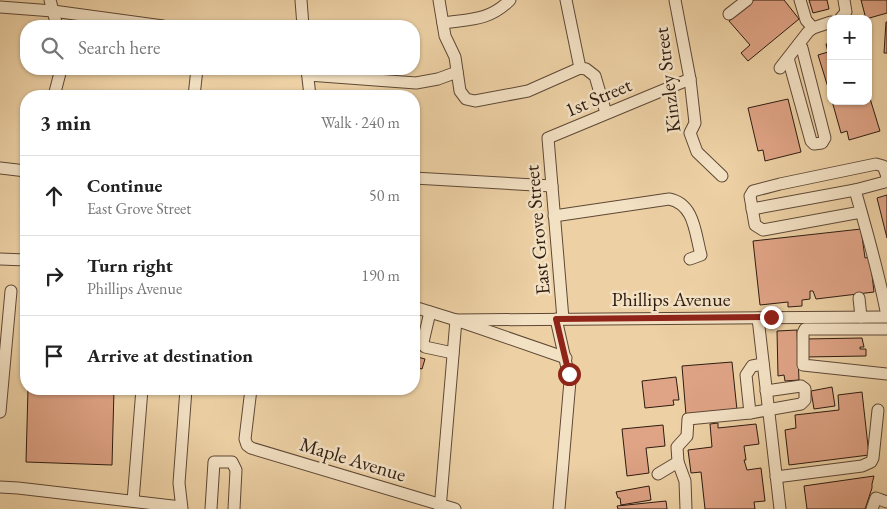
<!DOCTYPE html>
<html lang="en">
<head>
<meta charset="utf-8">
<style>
	body { margin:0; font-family:"EB Garamond",serif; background:#f2f2f2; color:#222 }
	.controls { position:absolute; right:15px; top:15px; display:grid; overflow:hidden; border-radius:10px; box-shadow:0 1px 4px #0004 }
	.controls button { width:45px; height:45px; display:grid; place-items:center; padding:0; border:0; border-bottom:1px solid #e0e0e0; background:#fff; color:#222; font:25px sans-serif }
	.stop { position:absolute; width:15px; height:15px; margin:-11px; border:4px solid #8f2418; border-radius:50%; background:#fff }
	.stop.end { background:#8f2418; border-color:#fff; box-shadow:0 1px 5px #0008 }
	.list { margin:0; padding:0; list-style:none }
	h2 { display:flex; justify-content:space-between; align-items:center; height:65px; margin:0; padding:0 20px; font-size:21px }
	h2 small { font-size:16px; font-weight:400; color:#767676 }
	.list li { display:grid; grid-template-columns:32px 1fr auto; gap:15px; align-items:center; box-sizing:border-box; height:80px; padding:0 20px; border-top:1px solid #e0e0e0 }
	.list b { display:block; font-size:19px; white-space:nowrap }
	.list p { margin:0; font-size:16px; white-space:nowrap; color:#767676 }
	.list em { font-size:16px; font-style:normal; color:#767676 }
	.icon { flex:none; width:28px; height:28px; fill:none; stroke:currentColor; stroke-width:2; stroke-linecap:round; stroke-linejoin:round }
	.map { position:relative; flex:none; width:887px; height:509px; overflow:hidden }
	.search { position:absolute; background:#fff; box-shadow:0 1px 4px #0004; left:20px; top:20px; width:400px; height:55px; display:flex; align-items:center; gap:12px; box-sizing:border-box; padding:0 18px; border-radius:20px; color:#767676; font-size:19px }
	.panel { position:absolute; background:#fff; box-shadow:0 1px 4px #0004; left:20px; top:90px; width:400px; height:305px; border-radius:20px }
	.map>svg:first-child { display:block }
</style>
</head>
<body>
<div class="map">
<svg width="887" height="509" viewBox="0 0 887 509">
	<rect width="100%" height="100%" fill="#edd1a5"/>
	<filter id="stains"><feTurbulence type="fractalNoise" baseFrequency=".004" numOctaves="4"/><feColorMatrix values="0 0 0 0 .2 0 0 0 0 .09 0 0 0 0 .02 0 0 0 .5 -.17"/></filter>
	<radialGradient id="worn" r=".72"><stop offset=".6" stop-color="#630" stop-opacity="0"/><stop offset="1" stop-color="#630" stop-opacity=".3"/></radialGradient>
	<!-- building -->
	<g fill="#dfa385" stroke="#2e1b10">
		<polygon points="754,0 784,0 799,19 748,61 741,53 750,45 729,21"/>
		<polygon points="809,0 827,0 829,9 813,13"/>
		<polygon points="861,0 887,0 887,13 866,19"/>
		<polygon points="886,22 887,22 887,53 884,53"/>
		<polygon points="831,43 831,97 818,55 828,52 826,44"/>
		<polygon points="868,92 880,131 849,140 847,131 841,133 832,101 868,101"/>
		<polygon points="788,99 801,152 765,161 763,150 758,151 748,108"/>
		<polygon points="887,195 887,238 877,198"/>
		<polygon points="861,229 865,258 870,257 874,292 816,299 813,291 810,291 810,299 802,300 802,306 788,307 788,302 760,305 753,241"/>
		<polygon points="797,330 799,380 785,381 784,375 778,376 777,331"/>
		<polygon points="862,338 864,347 860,347 860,349 866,349 866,356 805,357 805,339"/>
		<polygon points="414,356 425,359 422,369 414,367"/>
		<polygon points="732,362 737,410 686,415 682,366"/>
		<polygon points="676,377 679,400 673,400 674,405 645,408 642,381"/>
		<polygon points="832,387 835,406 814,409 811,391"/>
		<polygon points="28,389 114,389 112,465 26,462"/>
		<polygon points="862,392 869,455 789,465 785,430 796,428 795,415 839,410 838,395"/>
		<polygon points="718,423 718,428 756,424 759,444 744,446 746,460 744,460 747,470 761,468 765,501 754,502 755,509 705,509 701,472 691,473 688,450 712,447 710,424"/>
		<polygon points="663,425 665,446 646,448 649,473 627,476 622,429"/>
		<polygon points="874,476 872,484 872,488 865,509 807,509 804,486"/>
		<polygon points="649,486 651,500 621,505 620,498 618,498 616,492"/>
		<polygon points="666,501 667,509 618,509 617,506"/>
	</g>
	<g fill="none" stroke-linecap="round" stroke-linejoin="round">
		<!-- minor casing -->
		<g stroke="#5e4835" stroke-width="13">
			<g id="minor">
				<polyline points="50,0 57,26"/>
				<polyline points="301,0 303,26"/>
				<polyline points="439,0 445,36 455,57 460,91 466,99 475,101 528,91 580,68"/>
				<polyline points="566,0 580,68"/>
				<polyline points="675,0 690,79 695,123 690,133 697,152 722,176"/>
				<polyline points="800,0 806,20 813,28"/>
				<polyline points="0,7 53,11 163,26"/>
				<polyline points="729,14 747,0"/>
				<polyline points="840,19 846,12 844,0"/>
				<path d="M 443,23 C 470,19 489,21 510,0"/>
				<polyline points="788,58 811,141 814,144 822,143 825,138 802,48 799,44"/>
				<polyline points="580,68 586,69 595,76 606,113"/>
				<polyline points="780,68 808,32 813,28 831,22"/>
				<polyline points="307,69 310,96"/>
				<polyline points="308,75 416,83 438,79 457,72"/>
				<polyline points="54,96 61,69"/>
				<polyline points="194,96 197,69"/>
				<polyline points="0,168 26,171"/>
				<polyline points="414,178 552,186"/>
				<polyline points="752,209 855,190"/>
				<path d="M 861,212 L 763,230 L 755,225 L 750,196 L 753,191 L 780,184 L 876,164 L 883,166 L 887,176 L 885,182 L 855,190 C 867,232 879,273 887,316"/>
				<path d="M 554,216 L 669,199 C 695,204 695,234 701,255 L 690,259"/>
				<polyline points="0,259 26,260"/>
				<polyline points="859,298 861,317"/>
				<polyline points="414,307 456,320 887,317"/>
				<polyline points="430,312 423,342 425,347 453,353"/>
				<polyline points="758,318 780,509"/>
				<polyline points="556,319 570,381 559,509"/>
				<polyline points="563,319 548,138 690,79"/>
				<polyline points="887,329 805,329 803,333 803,365 887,374"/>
				<polyline points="251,389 245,439 247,445 251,448 455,509"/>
				<polyline points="0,412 11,291"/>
				<polyline points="750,413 746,375 752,366 763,364"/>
				<polyline points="678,462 685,481 686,509"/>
				<polyline points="658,474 678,462 677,447 687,436 688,419 750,413 801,404 805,400 805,389 801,386 766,391"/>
				<polyline points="776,477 862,466 871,462 873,458 878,410"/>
				<polyline points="0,487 18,488 181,507"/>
				<polyline points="133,501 142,389"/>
				<polyline points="182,509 179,483 186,389"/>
				<polyline points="211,509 214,462 232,462 236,470 234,509"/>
				<polyline points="440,509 456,320 566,358"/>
				<polyline points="872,509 876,498 887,502"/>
			</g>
		</g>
		<!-- minor -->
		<use href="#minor" stroke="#f3e1c4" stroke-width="11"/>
	</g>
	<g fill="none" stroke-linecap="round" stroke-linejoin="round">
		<!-- route -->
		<polyline stroke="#8f2418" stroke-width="6" points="569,374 556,319 771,317"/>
	</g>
	<g text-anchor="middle" stroke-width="5" stroke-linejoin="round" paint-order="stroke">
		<!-- street labels -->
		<g font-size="20" fill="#2e1b10" stroke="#f3e1c4">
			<text transform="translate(667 80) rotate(-97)" y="7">Kinzley Street</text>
			<text transform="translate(598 97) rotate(-23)" y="7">1st Street</text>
			<text transform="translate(537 230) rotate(-95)" y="7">East Grove Street</text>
			<text x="671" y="306">Phillips Avenue</text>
			<text transform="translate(353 459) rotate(17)" y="7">Maple Avenue</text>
		</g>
	</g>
	<rect width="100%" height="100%" filter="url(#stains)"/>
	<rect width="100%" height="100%" fill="url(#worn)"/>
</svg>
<div class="controls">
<button>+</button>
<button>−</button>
</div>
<div class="stop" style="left:569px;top:374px"></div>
<div class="stop end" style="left:771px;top:317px"></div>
<div class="search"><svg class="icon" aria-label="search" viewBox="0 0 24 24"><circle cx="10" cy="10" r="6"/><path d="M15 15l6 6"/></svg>Search here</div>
<section class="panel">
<h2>3 min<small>Walk · 240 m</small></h2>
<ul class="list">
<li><svg class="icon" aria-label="ahead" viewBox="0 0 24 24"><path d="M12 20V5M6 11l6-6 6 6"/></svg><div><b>Continue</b><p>East Grove Street</p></div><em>50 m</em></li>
<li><svg class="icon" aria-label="right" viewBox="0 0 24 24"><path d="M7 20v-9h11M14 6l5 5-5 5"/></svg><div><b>Turn right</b><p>Phillips Avenue</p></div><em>190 m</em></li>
<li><svg class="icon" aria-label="arrive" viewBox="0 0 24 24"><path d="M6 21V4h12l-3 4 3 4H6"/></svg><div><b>Arrive at destination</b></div></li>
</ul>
</section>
</div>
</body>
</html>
